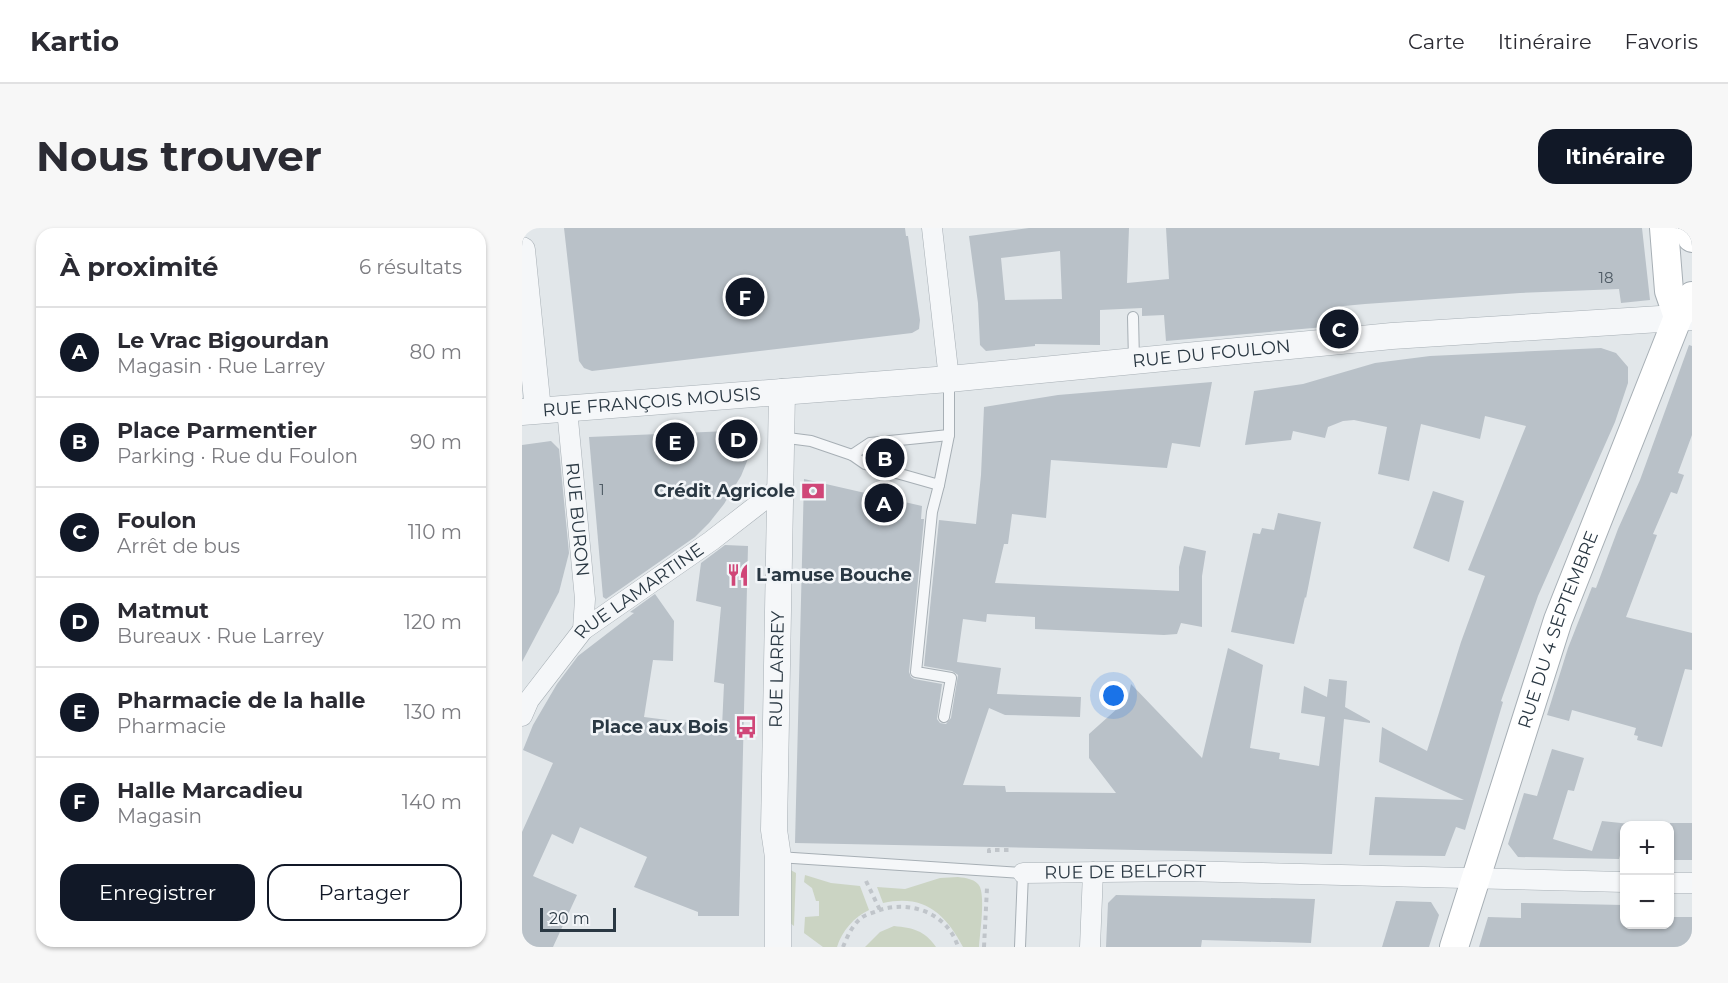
<!DOCTYPE html>
<html lang="fr">
<head>
<meta charset="utf-8">
<style>
	body { margin:0; font-family:Montserrat,sans-serif; background:#f7f7f7; color:#2b2b33 }
	.controls { position:absolute; right:18px; bottom:18px; display:grid; overflow:hidden; border-radius:12px; box-shadow:0 2px 4px #0004 }
	.controls button { width:54px; height:54px; display:grid; place-items:center; padding:0; border:0; border-bottom:2px solid #e1e1e2; background:#fff; color:#2b2b33; font:30px sans-serif }
	.scale { position:absolute; left:18px; bottom:15px; width:76px; box-sizing:border-box; padding-left:6px; border:3px solid #2a3843; border-top:0; font-size:16px; line-height:21px; white-space:nowrap; color:#2a3843; -webkit-text-stroke:4px #f2f5f8; paint-order:stroke }
	.you { position:absolute; left:592px; top:468px; width:21px; height:21px; margin:-15px; border:4px solid #fff; border-radius:50%; background:#1a73e8; box-shadow:0 0 0 9px #1a73e833 }
	.badge { display:grid; place-items:center; width:39px; height:39px; border-radius:50%; background:#111827; color:#fff; font-size:20px; font-weight:700 }
	.pin { position:absolute; translate:-50% -50%; border:3px solid #fff; box-shadow:0 2px 6px #0006 }
	.list { margin:0; padding:0; list-style:none }
	h2 { display:flex; justify-content:space-between; align-items:center; height:78px; margin:0; padding:0 24px; font-size:26px }
	h2 small { font-size:20px; font-weight:400; color:#7c7c81 }
	.list li { display:grid; grid-template-columns:39px 1fr auto; gap:18px; align-items:center; box-sizing:border-box; height:90px; padding:0 24px; border-top:2px solid #e1e1e2 }
	.list b { display:block; font-size:22px; white-space:nowrap }
	.list p { margin:0; font-size:20px; white-space:nowrap; color:#7c7c81 }
	.list em { font-size:20px; font-style:normal; color:#7c7c81 }
	.actions { display:flex; gap:12px; padding:18px 24px }
	.actions a { flex:1; padding:14px 0; border:2px solid #111827; border-radius:18px; text-align:center; font-size:21px; color:#111827 }
	.actions .main { background:#111827; color:#fff }
	.map { position:relative; flex:none; width:1170px; height:719px; overflow:hidden; border-radius:18px }
	header { display:flex; align-items:center; gap:36px; box-sizing:border-box; height:84px; padding:0 30px; background:#fff; border-bottom:2px solid #e1e1e2 }
	header strong { font-size:28px }
	nav { display:flex; gap:33px; margin-inline-start:auto; font-size:21px }
	.intro { display:flex; align-items:center; justify-content:space-between; box-sizing:border-box; height:144px; padding:0 36px }
	h1 { margin:0; font-size:42px }
	.button { padding:15px 27px; border-radius:18px; background:#111827; color:#fff; font-size:21px; font-weight:700 }
	main { display:flex; gap:36px; padding:0 36px }
	aside { flex:1; background:#fff; border-radius:18px; box-shadow:0 2px 4px #0004 }
	.map>svg:first-child { display:block }
</style>
</head>
<body>
<header>
<strong>Kartio</strong>
<nav><a>Carte</a><a>Itinéraire</a><a>Favoris</a></nav>
</header>
<div class="intro"><h1>Nous trouver</h1><a class="button">Itinéraire</a></div>
<main>
<aside>
<h2>À proximité<small>6 résultats</small></h2>
<ul class="list">
<li><span class="badge">A</span><div><b>Le Vrac Bigourdan</b><p>Magasin · Rue Larrey</p></div><em>80 m</em></li>
<li><span class="badge">B</span><div><b>Place Parmentier</b><p>Parking · Rue du Foulon</p></div><em>90 m</em></li>
<li><span class="badge">C</span><div><b>Foulon</b><p>Arrêt de bus</p></div><em>110 m</em></li>
<li><span class="badge">D</span><div><b>Matmut</b><p>Bureaux · Rue Larrey</p></div><em>120 m</em></li>
<li><span class="badge">E</span><div><b>Pharmacie de la halle</b><p>Pharmacie</p></div><em>130 m</em></li>
<li><span class="badge">F</span><div><b>Halle Marcadieu</b><p>Magasin</p></div><em>140 m</em></li>
</ul>
<div class="actions"><a class="main">Enregistrer</a><a>Partager</a></div>
</aside>
<div class="map">
<svg width="1170" height="719" viewBox="0 0 1170 719">
	<rect width="100%" height="100%" fill="#e2e7ea"/>
	<!-- green -->
	<g fill="#cbd4c3">
		<polygon points="265,640 274,645 272,698 263,691"/>
		<path d="M 283,647 L 309,655 L 338,658 L 347,682 C 332,689 320,703 315,719 L 301,719 L 282,705 L 283,689 L 297,688 L 297,673 L 294,673 L 290,660 L 282,654 Z"/>
		<path d="M 436,649 C 444,650 454,651 458,659 C 463,672 458,705 457,719 L 441,719 C 423,685 402,666 361,675 L 355,659 L 383,661 L 418,650 Z"/>
		<path d="M 372,698 C 391,700 402,702 414,719 L 343,719 L 358,704 Z"/>
	</g>
	<!-- building -->
	<g fill="#b9c1c8" fill-rule="evenodd">
		<polygon points="42,0 383,0 384,8 386,8 398,92 397,101 390,105 70,143 62,140 57,133"/>
		<path d="M 507,0 L 607,0 L 605,55 L 647,51 L 644,0 L 1120,0 L 1128,72 L 1099,75 L 1097,61 L 998,65 L 843,76 L 811,79 L 814,98 L 644,113 L 642,87 L 620,88 L 620,80 L 578,82 L 578,117 L 513,116 L 513,118 L 464,123 L 458,117 L 456,75 L 447,8 ZM 538,23 L 540,71 L 483,72 L 479,30 Z"/>
		<polygon points="1167,117 1170,118 1170,207 1156,245 1162,247 1155,266 1149,264 1131,306 1135,307 1104,389 1170,405 1170,442 1163,441 1140,519 1115,512 1116,508 1112,507 1114,500 1050,482 1047,493 1025,487 1046,420 1070,359 1074,360 1096,301 1118,252"/>
		<polygon points="1079,120 1094,125 1106,139 1106,155 1093,194 1016,368 979,473 981,474 943,602 934,599 923,628 847,627 853,569 942,572 857,534 860,499 905,523 939,414 963,348 946,342 1004,198 963,188 958,211 899,196 887,253 856,246 865,199 832,192 821,193 806,199 803,210 771,203 769,212 723,217 732,163 781,156 853,135 908,128"/>
		<polygon points="690,154 678,219 650,215 645,240 529,232 524,290 490,286 486,316 482,316 473,355 657,363 657,339 662,318 684,323 680,348 680,399 659,395 655,406 642,407 513,401 513,389 465,386 464,394 441,391 435,434 479,440 475,466 559,469 558,489 483,487 467,480 441,557 483,558 484,564 594,565 567,530 567,506 606,471 609,456 680,530 706,420 741,437 728,520 758,525 757,531 797,538 803,489 779,485 782,458 805,469 807,451 825,453 823,479 848,493 848,495 822,491 810,626 273,615 282,251 400,278 399,291 402,291 387,444 389,449 392,451 420,456 415,491 418,495 424,496 429,490 436,447 430,443 402,438 417,292 454,296 459,247 462,179 536,167"/>
		<polygon points="230,202 230,221 219,248 202,276 187,295 173,309 84,371 81,369 67,209"/>
		<polygon points="29,213 37,221 47,325 37,364 0,434 0,217"/>
		<polygon points="911,263 942,273 927,334 891,320"/>
		<polygon points="756,285 799,294 784,370 783,369 772,416 709,404 731,305 738,306 740,300 752,302"/>
		<polygon points="203,317 226,318 217,688 176,688 176,684 112,659 125,629 58,599 51,616 30,606 11,648 55,667 31,719 0,719 0,604 31,535 1,522 11,497 35,456 56,428 112,385 108,384 133,366 152,393 151,433 131,432 122,489 200,499 202,456 192,454 199,379 174,373 179,335"/>
		<polygon points="1030,521 1062,530 1052,563 1046,562 1031,611 1070,623 1080,593 1108,596 1102,597 1102,613 1097,631 996,629 986,616 1002,565 1015,568"/>
		<rect x="1148" y="595" width="22" height="37"/>
		<polygon points="594,667 793,671 789,715 680,712 679,719 584,719 586,675"/>
		<polygon points="874,673 909,674 917,687 907,719 860,719"/>
		<polygon points="999,675 1102,677 1102,696 1148,696 1148,689 1170,689 1170,719 957,719 966,689 999,690"/>
	</g>
	<g fill="none" stroke-linecap="round" stroke-linejoin="round">
		<!-- service casing -->
		<g stroke="#a7afb5" stroke-width="12">
			<g id="service">
				<polyline points="611,89 612,133"/>
				<polyline points="258,209 289,213 330,227 343,236 417,257 427,207 427,151"/>
				<polyline points="330,227 348,215 427,207"/>
				<polyline points="417,257 410,284 394,444 429,450 422,489"/>
				<polyline points="256,629 501,645 498,719"/>
			</g>
		</g>
		<!-- minor casing -->
		<g stroke="#a7afb5" stroke-width="21">
			<g id="minor">
				<polyline points="410,0 427,151"/>
				<path id="s1" d="M 45,181 L 63,371 L 61,402"/>
				<path id="s2" d="M 0,488 L 7,472 L 61,402 L 189,313 L 256,261"/>
				<path id="s3" d="M 501,645 L 661,643 L 1102,654"/>
				<polyline points="1148,655 1170,655"/>
				<polyline points="568,719 571,644"/>
			</g>
		</g>
		<!-- tertiary casing -->
		<g stroke="#a7afb5" stroke-width="27">
			<g id="tertiary">
				<polyline points="0,22 16,182"/>
				<path id="s4" d="M 0,184 L 427,151 L 870,108 L 1170,89"/>
				<path id="s5" d="M 256,719 L 256,629 L 252,602 L 260,164"/>
			</g>
		</g>
		<!-- secondary casing -->
		<g stroke="#a7afb5" stroke-width="30">
			<g id="secondary">
				<polyline points="1142,0 1147,63 1156,89"/>
				<polyline points="1169,0 1170,10"/>
				<path id="s6" d="M 932,719 L 1036,392 L 1156,89 L 1170,68"/>
			</g>
		</g>
		<!-- path -->
		<g stroke="#c0c5ca" stroke-width="4" stroke-dasharray="4.5 4.5" stroke-linecap="butt">
			<polyline points="467,625 467,622 490,622"/>
			<polyline points="344,653 358,682"/>
			<path d="M 321,719 C 325,709 330,698 338,691 C 342,687 350,685 355,683 C 387,671 426,685 436,719"/>
			<polyline points="462,719 465,660"/>
		</g>
		<!-- service -->
		<use href="#service" stroke="#f5f7f9" stroke-width="10"/>
		<!-- minor -->
		<use href="#minor" stroke="#f5f7f9" stroke-width="20"/>
		<!-- tertiary -->
		<use href="#tertiary" stroke="#f5f7f9" stroke-width="26"/>
		<!-- secondary -->
		<use href="#secondary" stroke="#fff" stroke-width="28"/>
	</g>
	<!-- icons -->
	<defs>
		<g id="bank-bare" transform="scale(1.8)"><path d="M-6-4H6V4H-6ZM0-2.3a2.3 2.3 0 1 0 0 4.6a2.3 2.3 0 1 0 0-4.6Z" fill="#d04678" stroke="#f2f5f8" stroke-width="2.5" paint-order="stroke"/></g>
		<g id="restaurant-bare" transform="scale(1.8)"><path d="M-5-6h1v4h1v-4h1v4h1v-4h1v5L-1.5 .5V6h-2V.5L-5-1ZM5-6V6H3V1.5H1.5Q1.5-4 5-6Z" fill="#d04678" stroke="#f2f5f8" stroke-width="2.5" paint-order="stroke"/></g>
		<g id="bus-bare" transform="scale(1.8)"><path d="M-5-6H5V4H4V6H2V4H-2V6H-4V4H-5ZM-3.5-4V0h7V-4ZM-3.5 1.2v1.5H-2V1.2ZM2 1.2v1.5H3.5V1.2Z" fill="#d04678" stroke="#f2f5f8" stroke-width="2.5" paint-order="stroke"/></g>
	</defs>
	<g fill-rule="evenodd">
		<use href="#bank-bare" x="291" y="263"/>
		<use href="#restaurant-bare" x="216" y="347"/>
		<use href="#bus-bare" x="224" y="499"/>
	</g>
	<g text-anchor="middle" stroke-width="5" stroke-linejoin="round" paint-order="stroke">
		<!-- number labels -->
		<g font-size="15" fill="#4e5a64">
			<text x="1084" y="55">18</text>
			<text x="80" y="267">1</text>
		</g>
		<!-- street labels -->
		<g font-size="18" fill="#2a3843" stroke="#f2f5f8">
			<text dy="6" stroke="none"><textPath href="#s4" startOffset="692">RUE DU FOULON</textPath></text>
			<text dy="6" stroke="none"><textPath href="#s4" startOffset="130">RUE FRANÇOIS MOUSIS</textPath></text>
			<text dy="6" stroke="none"><textPath href="#s1" startOffset="111">RUE BURON</textPath></text>
			<text dy="6" stroke="none"><textPath href="#s2" startOffset="174">RUE LAMARTINE</textPath></text>
			<text dy="6" stroke="none"><textPath href="#s6" startOffset="334">RUE DU 4 SEPTEMBRE</textPath></text>
			<text dy="6" stroke="none"><textPath href="#s5" startOffset="278">RUE LARREY</textPath></text>
			<text dy="6" stroke="none"><textPath href="#s3" startOffset="102">RUE DE BELFORT</textPath></text>
		</g>
		<!-- poi labels -->
		<g font-size="18" font-weight="bold" fill="#2a3843" stroke="#f2f5f8" text-anchor="end">
			<text x="273" y="269">Crédit Agricole</text>
			<text x="234" y="353" text-anchor="start">L'amuse Bouche</text>
			<text x="206" y="505">Place aux Bois</text>
		</g>
	</g>
</svg>
<div class="controls">
<button>+</button>
<button>−</button>
</div>
<div class="scale">20 m</div>
<div class="you"></div>
<div class="pin badge" style="left:362px;top:275px">A</div>
<div class="pin badge" style="left:363px;top:230px">B</div>
<div class="pin badge" style="left:817px;top:101px">C</div>
<div class="pin badge" style="left:216px;top:211px">D</div>
<div class="pin badge" style="left:153px;top:214px">E</div>
<div class="pin badge" style="left:223px;top:69px">F</div>
</div>
</main>
</body>
</html>
